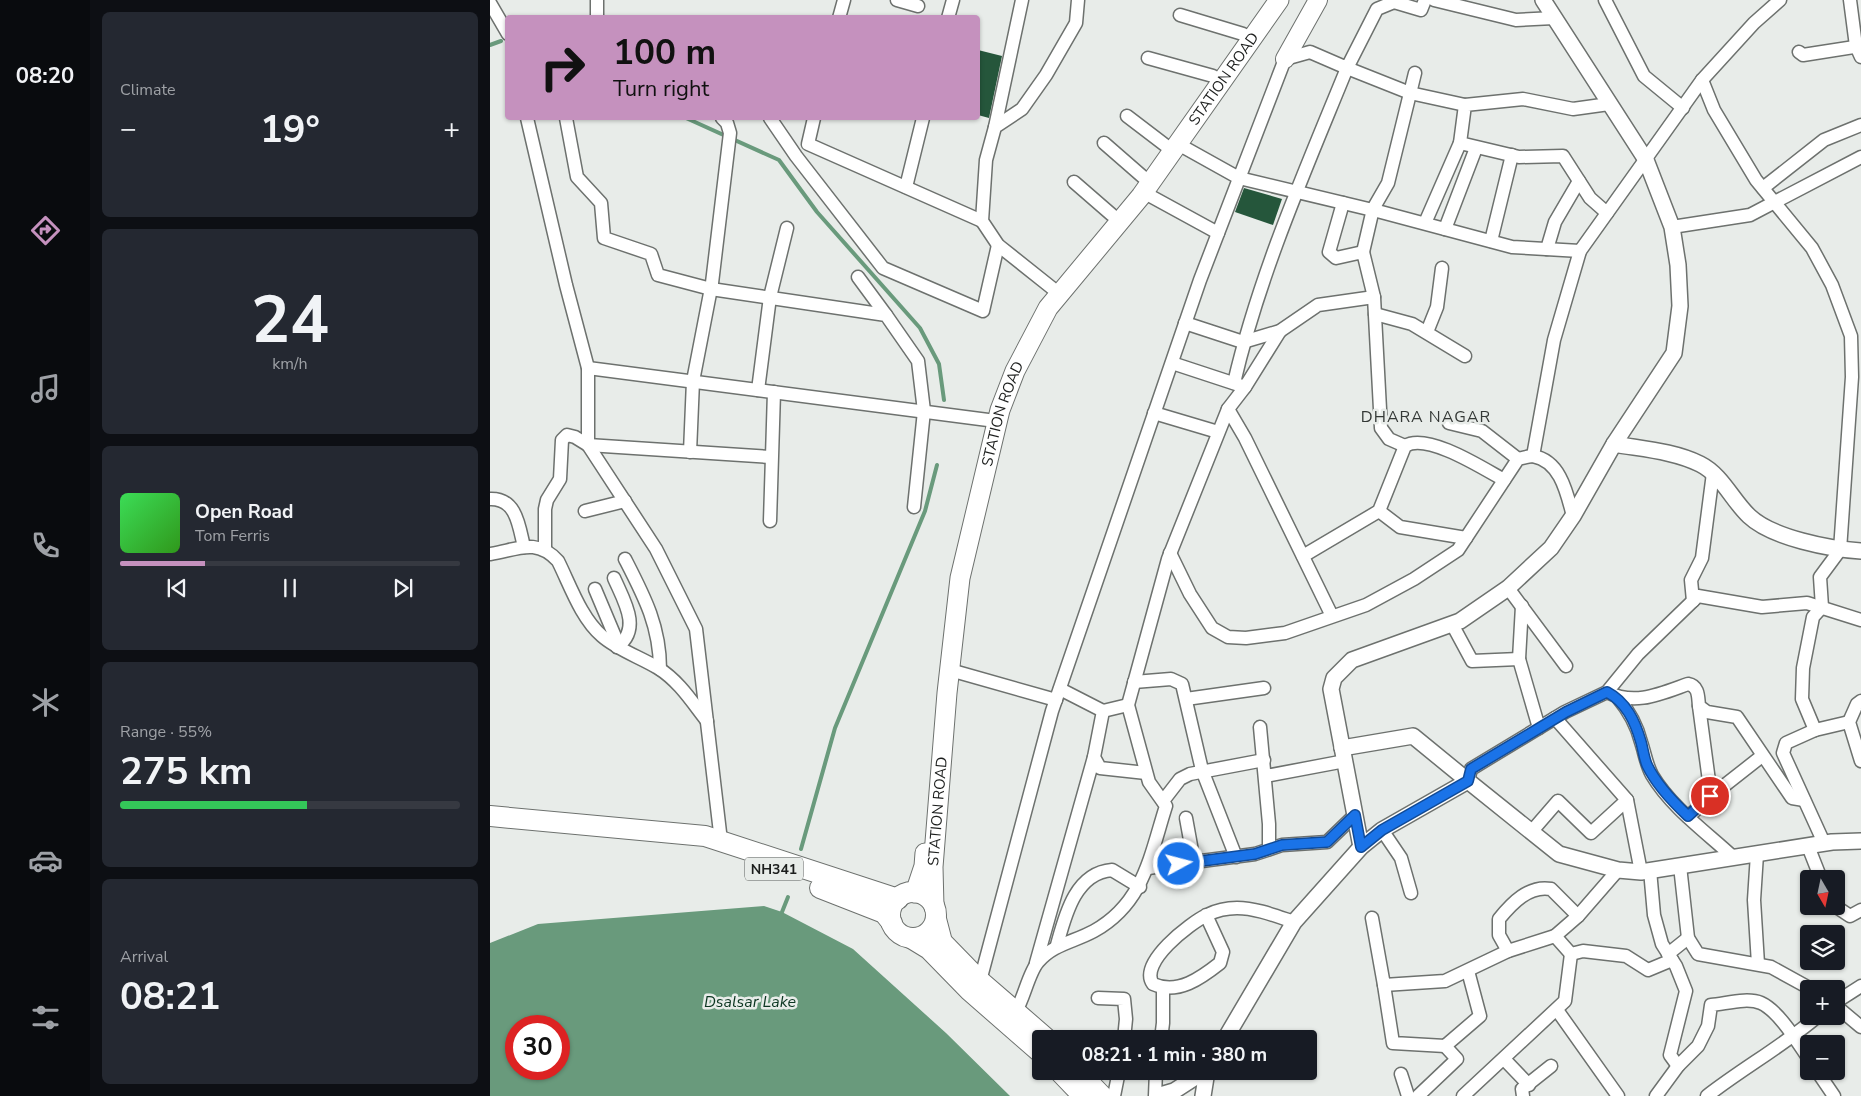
<!DOCTYPE html>
<meta charset="utf-8">
<style>
body{margin:0;font-family:"Nunito Sans",sans-serif;background:#242831;color:#f1f3f6;height:100vh;display:flex;flex-direction:column;font-size:19px;white-space:nowrap}
*{box-sizing:border-box;margin:0}
p{font-size:16px;color:#9ea1a6}
.icon{flex:none;width:28px;height:28px;fill:none;stroke:currentColor;stroke-width:2;stroke-linecap:round;stroke-linejoin:round}
.map{position:relative;flex:1;overflow:hidden}
.side{display:flex;flex-direction:column;gap:12px;padding:12px;background:#0d0f14;width:400px}
.side>*{flex:none}
.top-card{position:absolute;left:15px;top:15px;width:475px;height:105px;border-radius:5px;box-shadow:0 1px 4px #0004;background:#c591be;color:#111;overflow:hidden}
.needle{width:32px;rotate:171deg}
.fabs{position:absolute;left:1310px;top:870px;display:grid;gap:10px}
.fabs a{display:grid;place-items:center;width:45px;height:45px;border-radius:5px;background:#171b24;box-shadow:0 1px 4px #0004;font-size:25px}
.speed{position:absolute;left:15px;top:1015px;display:flex;gap:10px;font-size:25px;font-weight:700;text-align:center}
.speed>*{display:grid;place-content:center;width:65px;height:65px;border-radius:50%;background:#171b24;box-shadow:0 1px 4px #0004;line-height:1}
.speed .limit{border:8px solid #d22;background:#fff;color:#111}
.pin{position:absolute;display:grid;place-items:center;width:42px;height:42px;color:#fff;margin:-21px;border:2px solid #fff;border-radius:50%;box-shadow:0 1px 5px #0007}
.me{position:absolute;width:55px;margin:-28px;rotate:83deg;stroke-linejoin:round;filter:drop-shadow(0 0 4px #0008)}
.turn{display:flex;align-items:center;gap:18px;height:105px;padding:0 25px;font-size:22px}
.turn .icon{width:65px;height:65px;stroke-width:2.5}
.turn b{display:block;font-size:35px;line-height:42px}
.big{font-size:38px;font-weight:700;line-height:1.1}
.side .widget{flex:1;display:flex;flex-direction:column;justify-content:center;gap:8px;min-width:0;padding:0 18px;border-radius:8px;background:#242831}
.side .dial{align-items:center;gap:0}
.dial b{font-size:65px;line-height:1}
.song{display:flex;align-items:center;gap:15px}
.cover{width:60px;height:60px;border-radius:8px;background:linear-gradient(135deg,hsl(130 70% 55%),hsl(110 70% 35%))}
.played{height:5px;border-radius:2px;background:linear-gradient(90deg,#c591be 25%,#363941 25%)}
.keys{display:flex;justify-content:space-around;direction:ltr}
.heat{display:flex;justify-content:space-between;align-items:center;font-size:28px;direction:ltr}
.charge{height:8px;border-radius:4px;background:linear-gradient(90deg,#34c759 55%,#363941 0)}
.trip{position:absolute;left:542px;top:1030px;width:285px;height:50px;border-radius:5px;background:#171b24;box-shadow:0 1px 4px #0004;font-weight:700;line-height:50px;text-align:center}
main{display:flex;flex:1;min-height:0}
.menu{display:flex;flex-direction:column;width:90px;justify-content:space-around;align-items:center;background:#090b0e;color:#9ea1a6}
.menu .icon{width:35px;height:35px}
.menu .on{color:#c591be}
.menu b{font-size:22px;color:#f1f3f6}
.map>svg:first-child{display:block}
</style>
<main>
<nav class="menu">
<b>08:20</b>
<svg class="icon on" aria-label="directions" viewBox="0 0 24 24"><path d="M12 3l9 9-9 9-9-9zM9 14v-3h6M13 9l2 2-2 2"/></svg>
<svg class="icon" aria-label="music" viewBox="0 0 24 24"><path d="M9 18V5l10-2v13"/><circle cx="6" cy="18" r="3"/><circle cx="16" cy="16" r="3"/></svg>
<svg class="icon" aria-label="phone" viewBox="0 0 24 24"><path d="M5 4h4l2 5-3 2q2 4 5 5l2-3 5 2v4C11 20 4 13 5 4z"/></svg>
<svg class="icon" aria-label="climate" viewBox="0 0 24 24"><path d="M12 3v18M4 7l16 10M4 17L20 7"/></svg>
<svg class="icon" aria-label="car" viewBox="0 0 24 24"><path d="M5 17H2v-5l4-1 3-4h7l3 4 3 1v5h-3M9 17h6M6 11h13"/><circle cx="7" cy="17" r="2"/><circle cx="17" cy="17" r="2"/></svg>
<svg class="icon" aria-label="filters" viewBox="0 0 24 24"><path d="M4 7h16M4 17h16"/><circle cx="9" cy="7" r="2"/><circle cx="15" cy="17" r="2"/></svg>
</nav>
<section class="side">
<div class="widget"><p>Climate</p>
<div class="heat"><a>−</a><b class="big">19°</b><a>+</a></div>
</div>
<div class="widget dial"><b>24</b><p>km/h</p></div>
<div class="widget">
<div class="song"><i class="cover"></i><div><b>Open Road</b><p>Tom Ferris</p></div></div>
<div class="played"></div>
<div class="keys"><svg class="icon" aria-label="previous" viewBox="0 0 24 24"><path d="M18 5L8 12l10 7zM5 5v14"/></svg><svg class="icon" aria-label="pause" viewBox="0 0 24 24"><path d="M8 5v14M16 5v14"/></svg><svg class="icon" aria-label="next" viewBox="0 0 24 24"><path d="M6 5l10 7-10 7zM19 5v14"/></svg></div>
</div>
<div class="widget"><p>Range · 55%</p><b class="big">275 km</b><div class="charge"></div></div>
<div class="widget"><p>Arrival</p><b class="big">08:21</b></div>
</section>
<div class="map">
<svg width="1371" height="1096" viewBox="0 0 1371 1096">
<rect width="100%" height="100%" fill="#e8ece9"/>
<path fill="#699a7c" fill-rule="evenodd" d="M 274,906 L 292,912 L 363,949 L 456,1033 L 520,1096 L 0,1096 L 0,943 L 48,924 ZM 26,1026 L 69,1026 L 69,1069 L 26,1069 Z"/>
<g fill="none" stroke-linecap="round" stroke-linejoin="round">
<g stroke="#699a7c" stroke-width="4">
<polyline points="0,45 11,41"/>
<polyline points="196,118 289,160 327,212 430,328 449,364 454,400"/>
<polyline points="311,849 345,728 435,511 447,465"/>
<polyline points="292,912 298,897"/>
</g>
</g>
<g fill="#25563b">
<polygon points="488,50 512,56 499,118 488,115"/>
<polygon points="754,188 792,199 783,225 745,212"/>
</g>
<g fill="none" stroke-linecap="round" stroke-linejoin="round">
<g stroke="#6d716e" stroke-width="15">
<g id="minor">
<polyline points="107,0 107,18"/>
<polyline points="407,0 428,6"/>
<polyline points="944,0 1026,20 1064,18"/>
<polyline points="1115,0 1154,76 1193,108"/>
<polyline points="1360,0 1366,46 1371,57"/>
<polyline points="0,3 18,34"/>
<polyline points="690,15 753,34"/>
<polyline points="349,18 354,0"/>
<polyline points="458,18 463,0"/>
<polyline points="1309,52 1313,55 1371,46"/>
<polyline points="658,58 723,76"/>
<polyline points="1212,80 1224,110 1266,180 1322,248 1342,285 1361,336 1362,377 1350,550 1330,577 1332,607 1323,617 1313,668 1312,699 1325,730"/>
<polyline points="637,116 675,145"/>
<polyline points="37,118 76,285 98,368 98,445 166,549 206,629 231,841"/>
<polyline points="76,118 87,177 111,203 114,238 161,254 168,275 221,289 396,315 428,361 434,411 424,507"/>
<polyline points="280,118 306,156 393,268 493,311 508,245"/>
<polyline points="324,118 318,144 492,221"/>
<polyline points="505,127 532,0"/>
<polyline points="614,143 653,177"/>
<polyline points="688,144 749,178 891,212 1022,247 1090,251"/>
<polyline points="584,182 622,215"/>
<polyline points="416,187 433,118"/>
<polyline points="1273,188 1334,140 1371,125"/>
<polyline points="653,192 728,233"/>
<polyline points="853,203 839,252 846,258 873,252 884,297 891,428 899,439 915,446"/>
<polyline points="1117,213 1100,198 1073,156 1029,157 970,143 975,105 1033,99 1083,109 1119,104"/>
<polyline points="935,223 970,143"/>
<polyline points="1182,227 1260,215 1371,157"/>
<polyline points="955,229 986,148"/>
<polyline points="1001,241 1022,155"/>
<polyline points="1057,249 1065,222 1089,181"/>
<polyline points="873,252 883,209 898,183 925,73"/>
<polyline points="368,277 396,315"/>
<polyline points="562,288 508,245 492,221 496,160 505,127 532,109 556,75 586,23 588,0"/>
<polyline points="885,314 922,324 975,356"/>
<polyline points="695,323 753,342 790,331 828,305 884,297"/>
<polyline points="937,332 947,307 952,268"/>
<polyline points="682,363 755,387 790,331"/>
<polyline points="98,368 498,420"/>
<path d="M 744,383 C 769,275 815,171 857,68 L 920,93 L 975,105"/>
<polyline points="268,390 280,297 297,228"/>
<polyline points="738,409 755,438 842,616"/>
<polyline points="664,413 728,432"/>
<polyline points="959,423 992,431 1028,459"/>
<polyline points="200,452 203,381 222,283 240,133 237,123 232,118"/>
<polyline points="1043,456 1064,340 1090,251 1212,80 1264,23 1290,0"/>
<path d="M 0,499 C 27,498 29,527 34,547"/>
<polyline points="95,511 135,501"/>
<polyline points="889,511 910,527 976,538"/>
<polyline points="280,521 284,392"/>
<polyline points="55,548 55,509 57,500 70,479 72,440 77,435 85,437 98,445 280,457"/>
<path d="M 680,553 L 700,594 L 722,628 L 738,637 L 756,638 L 795,633 L 876,605 L 924,579 L 968,550 L 1028,459 C 1032,458 1039,456 1043,456 C 1071,461 1077,494 1083,516"/>
<path d="M 0,554 C 27,550 46,537 68,561 C 80,585 91,618 112,636 C 128,650 150,657 168,668 C 189,681 202,702 217,721"/>
<path d="M 813,556 L 889,511 L 915,446 C 937,432 994,469 1014,480"/>
<path d="M 135,559 C 154,596 170,626 170,669"/>
<path d="M 124,578 C 134,601 152,629 127,647"/>
<polyline points="1018,588 1076,666"/>
<polyline points="105,589 129,646"/>
<polyline points="1203,601 1201,580 1212,558 1223,473"/>
<polyline points="962,624 982,661 1029,659 1049,728"/>
<polyline points="1029,659 1032,606"/>
<polyline points="460,670 566,700"/>
<polyline points="644,682 681,679 692,684 712,770 746,857"/>
<polyline points="570,689 613,711 604,757 610,768 656,773"/>
<path d="M 1117,692 C 1145,706 1170,694 1198,684 C 1209,686 1208,697 1209,706 L 1217,712 L 1247,717 L 1302,798 L 1314,800"/>
<path d="M 1128,698 C 1139,711 1147,726 1151,742 C 1155,754 1156,764 1162,775 C 1181,807 1216,832 1243,857"/>
<polyline points="696,699 774,688"/>
<polyline points="1371,701 1367,704 1359,722 1371,761"/>
<polyline points="1209,706 1221,796"/>
<polyline points="613,711 638,705"/>
<polyline points="1065,718 1137,800 1151,872"/>
<polyline points="770,727 779,824 779,849"/>
<polyline points="776,776 855,761"/>
<polyline points="978,781 981,769 1075,712 1117,692 1148,654 1208,596 1272,607 1317,603 1371,620"/>
<polyline points="673,801 690,779 700,774 774,760"/>
<polyline points="1198,817 1221,796 1272,756"/>
<polyline points="696,818 704,862"/>
<polyline points="892,830 911,858 921,893"/>
<polyline points="1042,831 1068,801 1101,833 1137,800"/>
<polyline points="1334,843 1293,753 1296,743 1325,730 1359,722"/>
<polyline points="1318,846 1331,879"/>
<polyline points="1267,854 1264,900 1268,964"/>
<polyline points="1190,866 1198,938 1208,954 1281,967 1321,989"/>
<polyline points="658,868 765,854 792,845 837,842 865,815"/>
<polyline points="1160,870 1164,915 1172,944 1186,966 1196,991 1180,1055 1188,1066"/>
<polyline points="1345,906 1360,916 1371,910"/>
<path d="M 716,915 L 733,952 L 730,963 C 711,978 688,995 663,984 C 648,963 700,923 717,915 C 727,910 737,908 747,908 C 766,908 786,916 804,922"/>
<polyline points="882,918 894,985 955,981 1018,951 1065,936 1081,954 1093,951 1136,956 1158,970 1182,960"/>
<polyline points="1065,936 1088,916 1128,870"/>
<path d="M 567,945 C 575,916 585,873 622,870 L 650,887"/>
<path d="M 1018,951 L 1009,935 L 1009,919 C 1022,903 1039,885 1061,889 L 1088,916"/>
<polyline points="1178,954 1198,938"/>
<polyline points="546,963 604,757"/>
<polyline points="490,981 562,711 710,280 795,59 820,52 857,68 887,9 904,2 931,10 935,0"/>
<polyline points="894,985 903,1043 955,1046 990,1016 978,971"/>
<polyline points="608,998 634,999 636,1019 634,1039"/>
<polyline points="1346,1002 1371,986"/>
<polyline points="1346,1006 1371,1027"/>
<polyline points="1067,1010 1128,1096"/>
<path d="M 526,1011 C 534,998 539,972 548,962 C 563,944 584,942 604,931 C 654,903 660,856 676,806 L 659,782 L 638,705 L 678,559 L 738,409 L 755,387"/>
<polyline points="671,1039 673,1023 673,988"/>
<polyline points="1014,1059 1039,1085"/>
<polyline points="1327,1071 1344,1096"/>
<polyline points="911,1074 918,1096"/>
<polyline points="624,1096 629,1071"/>
<polyline points="665,1096 666,1071"/>
<polyline points="928,1096 967,1059 955,1046"/>
<polyline points="973,1096 1075,1001 1081,954"/>
<polyline points="1033,1096 1032,1089 1061,1066"/>
<path d="M 1166,1096 L 1188,1066 L 1208,1046 L 1218,1026 L 1221,1005 C 1235,1004 1257,997 1271,1003 C 1289,1011 1308,1043 1319,1059"/>
<path d="M 1217,1096 C 1253,1068 1293,1046 1328,1016"/>
</g>
</g>
<g stroke="#6d716e" stroke-width="18">
<g id="tertiary">
<path d="M 1124,444 C 1152,449 1184,451 1210,464 C 1232,475 1242,500 1259,516 C 1282,538 1340,549 1371,551"/>
<polyline points="852,748 923,736 978,781"/>
<polyline points="871,847 841,689 844,678 862,660 970,621 1018,588 1061,548 1083,516 1124,444 1184,353 1190,306 1188,265 1182,227 1156,160 1053,0"/>
<polyline points="735,1039 804,922 871,847 892,830 978,781 1069,854 1128,870 1151,872 1342,842 1371,841"/>
<polyline points="667,1096 684,1091 715,1071"/>
<polyline points="713,1096 717,1071"/>
</g>
</g>
<g stroke="#6d716e" stroke-width="20">
<polyline id="secondary" points="795,59 828,0"/>
</g>
<g stroke="#6d716e" stroke-width="21">
<g id="primary">
<polyline points="425,893 434,866 435,853"/>
<path id="s1" d="M 444,907 L 443,867 L 457,693 L 470,578 L 510,410 L 525,371 L 558,308 L 651,196 L 789,0"/>
</g>
</g>
<g stroke="#6d716e" stroke-width="22">
<g id="trunk">
<polyline points="0,816 215,836 408,899"/>
<polyline points="330,888 394,913 402,923"/>
<circle cx="423" cy="915" r="23"/>
<polyline points="446,919 452,942 490,981 557,1039"/>
<polyline points="421,938 439,949 480,991 551,1053"/>
<polyline points="569,1071 593,1096"/>
<polyline points="588,1071 612,1096"/>
</g>
</g>
<use href="#minor" stroke="#fff" stroke-width="12"/>
<use href="#tertiary" stroke="#fff" stroke-width="15"/>
<use href="#secondary" stroke="#fff" stroke-width="18"/>
<use href="#primary" stroke="#fff" stroke-width="19"/>
<use href="#trunk" stroke="#fff" stroke-width="20"/>
</g>
<g fill="none" stroke-linecap="round" stroke-linejoin="round">
<g stroke="#114b97" stroke-width="12">
<path id="route" d="M 689,864 L 765,854 L 792,845 L 837,842 L 865,815 L 871,847 L 892,830 L 978,781 L 981,769 L 1076,712 L 1117,692 C 1136,702 1145,721 1151,742 C 1153,749 1154,758 1157,765 C 1166,784 1183,802 1198,816 L 1220,796"/>
</g>
<use href="#route" stroke="#1a73e8" stroke-width="9"/>
</g>
<g text-anchor="middle" stroke-width="5" stroke-linejoin="round" paint-order="stroke">
<rect fill="#e8ece9" stroke="#595c5a" stroke-width="1" x="255" y="857.5" width="58" height="23" rx="4"/>
<g font-size="14" font-weight="bold" fill="#1c1e1d">
<text x="284" y="874">NH341</text>
</g>
<g font-size="15" fill="#1c1e1d" stroke="#e8ece9">
<text dy="5" stroke="none"><textPath href="#s1" startOffset="905">STATION ROAD</textPath></text>
<text dy="5" stroke="none"><textPath href="#s1" startOffset="500">STATION ROAD</textPath></text>
<text dy="5" stroke="none"><textPath href="#s1" startOffset="96">STATION ROAD</textPath></text>
</g>
<g font-size="16" letter-spacing="1" fill="#343836" stroke="#e8ece9">
<text x="936" y="422">DHARA NAGAR</text>
</g>
<g font-size="16" font-style="italic" fill="#0c3621" stroke="#e8ece9">
<text x="260" y="1007">Dsalsar Lake</text>
</g>
</g>
</svg>
<div class="fabs">
<a><svg class="needle" viewBox="-14 -14 28 28"><path d="M0-13l5 13h-10z" fill="#e53935"/><path d="M0 13l5-13h-10z" fill="#9ea1a6"/></svg></a>
<a><svg class="icon" aria-label="layers" viewBox="0 0 24 24"><path d="M12 4l9 5-9 5-9-5zM3 14l9 5 9-5"/></svg></a>
<a>+</a>
<a>−</a>
</div>
<div class="speed"><div class="limit">30</div></div>
<div class="pin" style="left:1220px;top:796px;background:#d93025"><svg class="icon" aria-label="arrive" viewBox="0 0 24 24"><path d="M6 21V4h12l-3 4 3 4H6"/></svg></div>
<svg class="me" style="left:689px;top:864px" viewBox="-20 -20 40 40"><circle r="17" fill="#1a73e8" stroke="#fff" stroke-width="3"/><path d="M0-11L8 9 0 5-8 9z" fill="#fff"/></svg>
<div class="trip">08:21 · 1 min · 380 m</div>
<div class="top-card">
<div class="turn"><svg class="icon" aria-label="right" viewBox="0 0 24 24"><path d="M7 20v-9h11M14 6l5 5-5 5"/></svg><div><b>100 m</b>Turn right</div></div>
</div>
</div>
</main>
